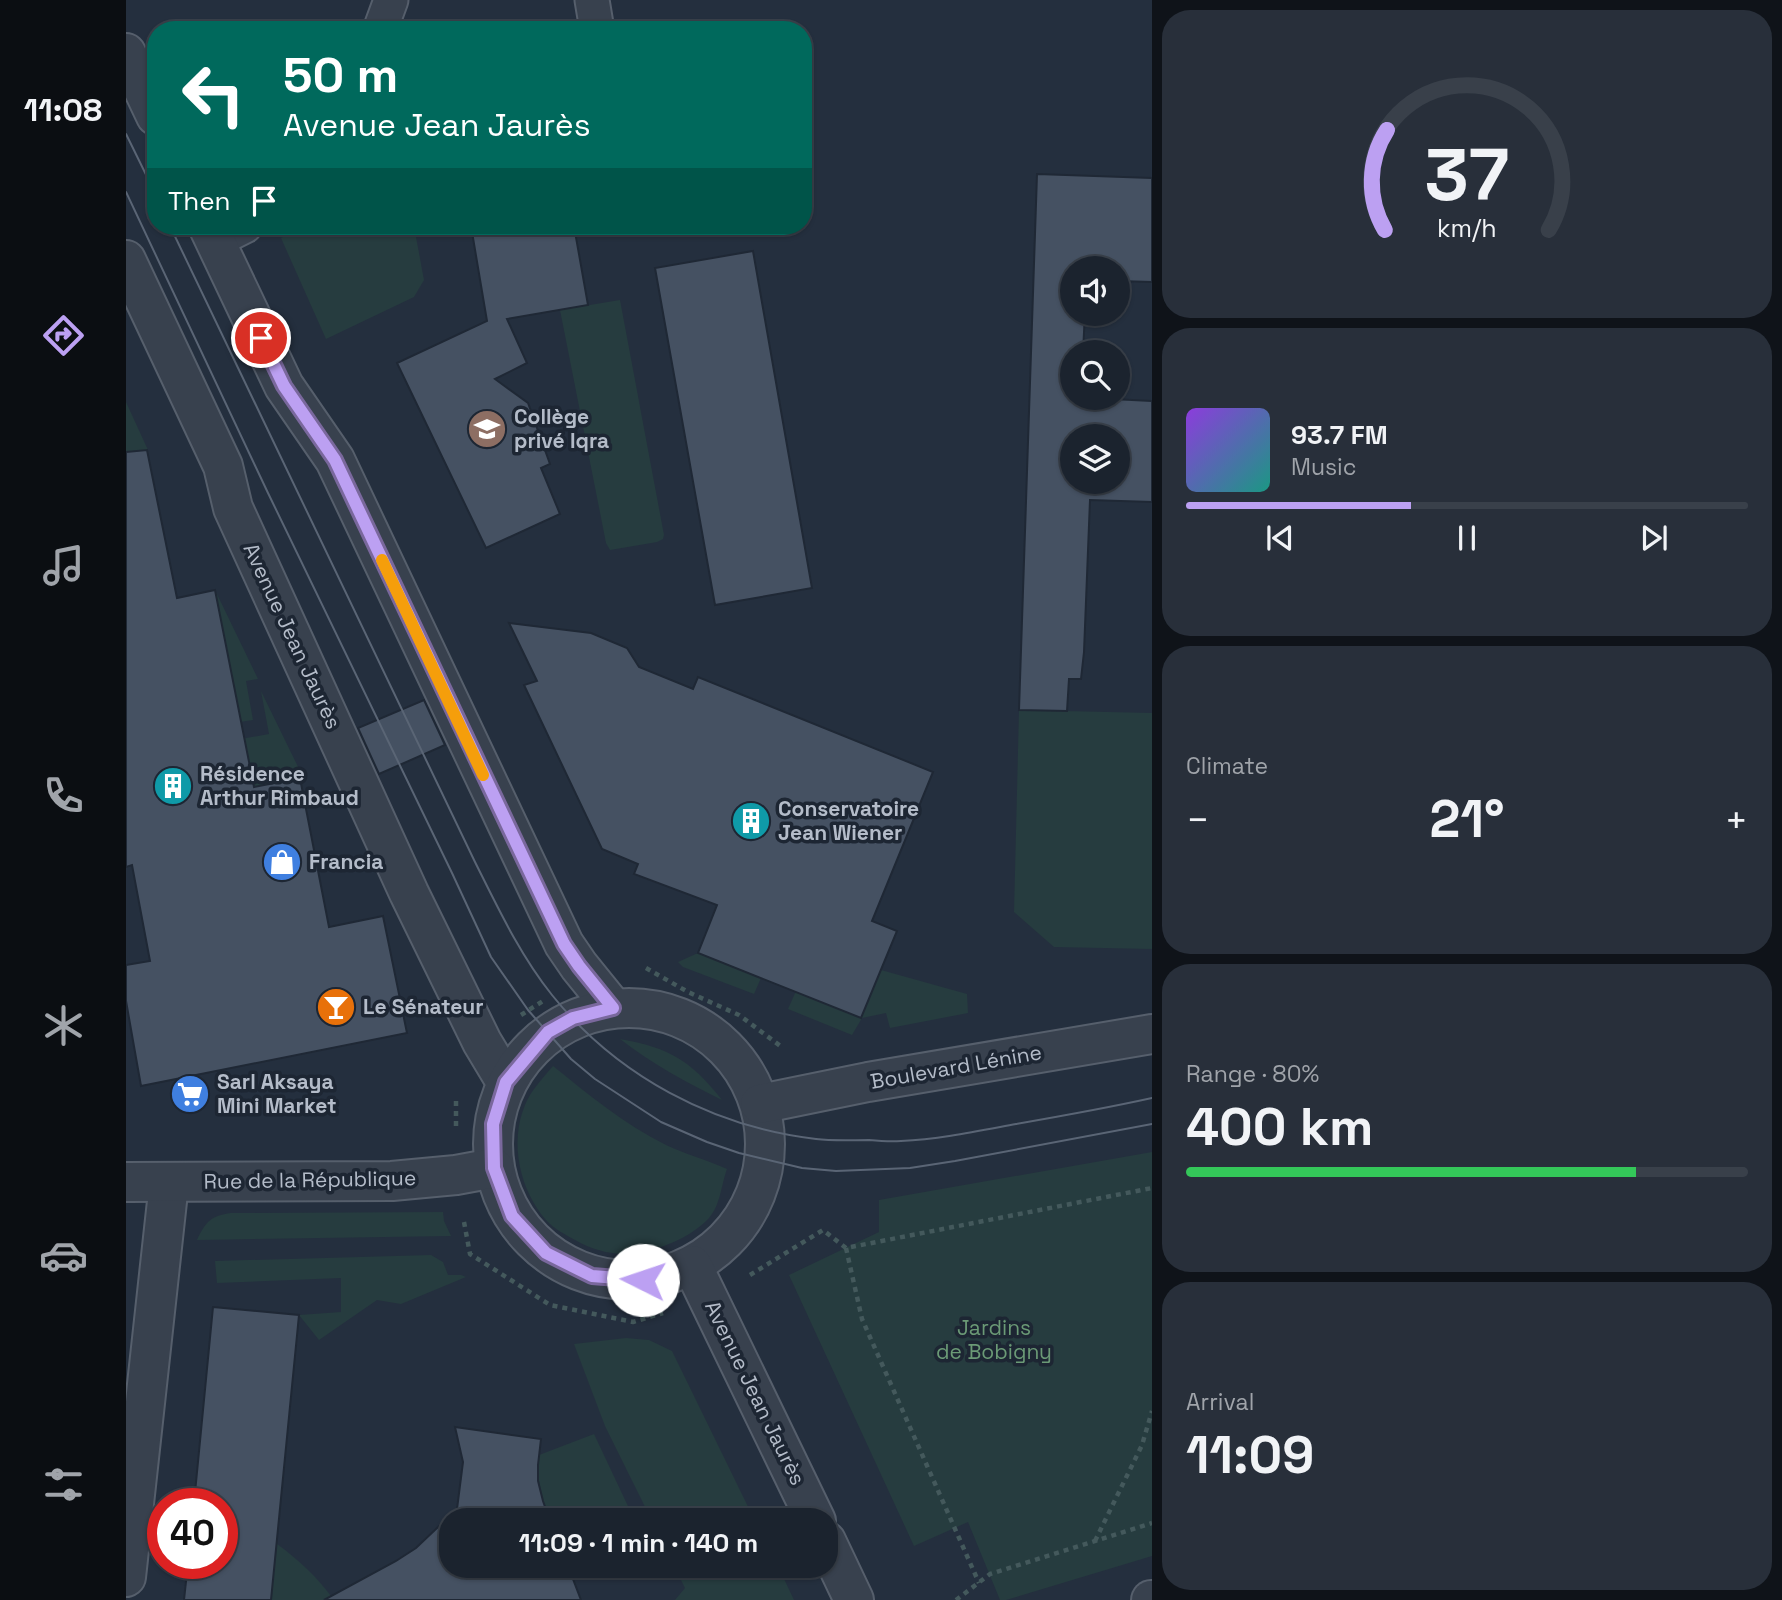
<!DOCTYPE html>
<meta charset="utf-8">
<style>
body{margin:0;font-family:"Space Grotesk",sans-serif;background:#282f3a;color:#f1f3f6;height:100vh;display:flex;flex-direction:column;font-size:26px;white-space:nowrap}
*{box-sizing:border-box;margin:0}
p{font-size:23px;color:#a0a4aa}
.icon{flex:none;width:38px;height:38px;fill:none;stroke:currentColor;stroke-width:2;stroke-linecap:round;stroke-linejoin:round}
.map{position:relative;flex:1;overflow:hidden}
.details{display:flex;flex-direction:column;gap:10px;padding:10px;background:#0f1319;width:630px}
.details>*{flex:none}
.banner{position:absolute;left:21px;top:21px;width:665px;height:214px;border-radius:28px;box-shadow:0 2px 5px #0004,0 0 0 2px #39404a;background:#00695c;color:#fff;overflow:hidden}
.fabs{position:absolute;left:934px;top:256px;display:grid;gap:14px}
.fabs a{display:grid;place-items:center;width:70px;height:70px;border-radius:50%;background:#1b232e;box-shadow:0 2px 5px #0004,0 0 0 2px #39404a;font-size:35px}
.speed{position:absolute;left:21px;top:1488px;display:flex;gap:14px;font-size:35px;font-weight:700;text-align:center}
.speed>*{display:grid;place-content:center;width:91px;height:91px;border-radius:50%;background:#1b232e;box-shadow:0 2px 5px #0004,0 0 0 2px #39404a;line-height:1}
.speed .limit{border:10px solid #d22;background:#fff;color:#111}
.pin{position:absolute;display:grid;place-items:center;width:60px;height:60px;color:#fff;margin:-30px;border:4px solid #fff;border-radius:50%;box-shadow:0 2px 7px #0007}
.me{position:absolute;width:77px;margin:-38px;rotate:274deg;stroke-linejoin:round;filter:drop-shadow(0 0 5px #0008)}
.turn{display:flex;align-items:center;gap:24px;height:147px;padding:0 21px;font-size:32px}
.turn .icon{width:91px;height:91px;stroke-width:2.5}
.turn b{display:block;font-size:49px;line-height:60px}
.then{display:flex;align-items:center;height:66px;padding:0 21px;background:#0003;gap:14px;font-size:26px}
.big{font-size:52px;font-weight:600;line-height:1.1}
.details .widget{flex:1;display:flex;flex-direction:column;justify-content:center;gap:10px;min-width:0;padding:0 24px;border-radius:28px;background:#282f3a}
.details .dial{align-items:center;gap:0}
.dial svg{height:182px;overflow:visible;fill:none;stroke:#39404a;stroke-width:7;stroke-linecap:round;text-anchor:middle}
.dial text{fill:#f1f3f6;stroke:none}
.song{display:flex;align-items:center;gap:21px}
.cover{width:84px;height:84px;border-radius:10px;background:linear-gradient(135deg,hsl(270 70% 55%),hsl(170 70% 35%))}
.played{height:7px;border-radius:4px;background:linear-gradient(90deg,#bca0f2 40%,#39404a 40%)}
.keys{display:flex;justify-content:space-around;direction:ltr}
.heat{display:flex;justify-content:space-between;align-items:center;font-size:38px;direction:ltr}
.charge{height:10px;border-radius:5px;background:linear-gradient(90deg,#34c759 80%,#39404a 0)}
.trip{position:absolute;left:313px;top:1508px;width:399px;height:70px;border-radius:28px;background:#1b232e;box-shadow:0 2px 5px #0004,0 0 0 2px #39404a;font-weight:600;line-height:70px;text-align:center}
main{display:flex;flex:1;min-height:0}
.dock{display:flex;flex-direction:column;width:126px;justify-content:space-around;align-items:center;background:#0b0e12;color:#a0a4aa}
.dock .icon{width:49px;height:49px}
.dock .selected{color:#bca0f2}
.dock b{font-size:32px;color:#f1f3f6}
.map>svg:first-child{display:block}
</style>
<main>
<nav class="dock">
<b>11:08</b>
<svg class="icon selected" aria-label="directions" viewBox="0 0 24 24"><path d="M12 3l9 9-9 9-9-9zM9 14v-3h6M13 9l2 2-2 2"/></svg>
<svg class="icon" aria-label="music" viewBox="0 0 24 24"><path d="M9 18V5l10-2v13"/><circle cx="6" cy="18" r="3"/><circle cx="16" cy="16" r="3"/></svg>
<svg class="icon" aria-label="phone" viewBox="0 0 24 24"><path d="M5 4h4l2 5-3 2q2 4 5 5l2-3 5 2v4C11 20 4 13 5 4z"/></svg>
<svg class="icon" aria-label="climate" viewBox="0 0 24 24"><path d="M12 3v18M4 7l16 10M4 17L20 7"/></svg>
<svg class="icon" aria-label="car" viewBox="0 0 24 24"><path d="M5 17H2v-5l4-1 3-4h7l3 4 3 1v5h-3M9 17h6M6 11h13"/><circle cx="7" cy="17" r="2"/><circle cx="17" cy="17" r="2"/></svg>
<svg class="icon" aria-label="filters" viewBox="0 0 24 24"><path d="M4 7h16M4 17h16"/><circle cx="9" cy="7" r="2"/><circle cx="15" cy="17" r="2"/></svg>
</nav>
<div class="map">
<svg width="1026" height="1600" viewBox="0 0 1026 1600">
<rect width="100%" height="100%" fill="#242f3e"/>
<g fill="#263c3f">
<polygon points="177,226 288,226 298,280 288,297 200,339 155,238"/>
<polygon points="494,300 538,535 537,539 531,542 484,550 480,543 434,310"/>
<polygon points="0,402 22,450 0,455"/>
<polygon points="89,590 132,679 120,681 127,720 114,722"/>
<polygon points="135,691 177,777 96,794 87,744 143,734"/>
<polygon points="893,710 1026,713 1026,949 928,947 888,912"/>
<polygon points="572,953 635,978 628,994 557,967 552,962"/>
<polygon points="755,970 841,994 842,1013 764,1028 760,1013 736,1018 726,1035 662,1009 670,991 735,1017"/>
<path d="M 494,1039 C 544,1048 564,1060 596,1100 C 560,1082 526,1064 494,1039 Z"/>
<path d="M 427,1066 C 463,1095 498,1124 540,1145 C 559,1154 581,1160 601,1169 C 595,1185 595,1204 583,1218 C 571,1231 554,1240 538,1246 C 526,1250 514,1253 502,1254 C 485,1255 465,1249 451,1241 C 440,1235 428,1229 420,1220 C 394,1190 383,1143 399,1105 C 405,1090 417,1078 427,1066 Z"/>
<polygon points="1026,1152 1026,1556 880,1600 874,1600 842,1522 788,1546 663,1275 753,1232 753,1200"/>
<path d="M 317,1212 L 318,1221 L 325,1236 L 71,1240 C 80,1221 85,1216 105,1213 Z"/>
<polygon points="305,1255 317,1262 322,1275 335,1275 340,1277 275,1304 251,1300 193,1340 173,1315 215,1312 215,1278 91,1283 89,1261"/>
<polygon points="500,1338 523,1340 546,1351 629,1521 526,1521 479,1426 448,1344"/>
<path d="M 468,1434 L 509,1521 L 424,1521 C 416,1499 410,1479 413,1455 Z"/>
<path d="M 151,1544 C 173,1560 192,1578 208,1600 L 145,1600 Z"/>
<polygon points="548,1566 652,1566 668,1600 549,1600 559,1588"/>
</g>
<g fill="#455162" stroke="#1f2835" stroke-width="2" fill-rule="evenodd">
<path d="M 911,174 L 1026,178 L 1026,282 L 992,281 L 992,268 L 947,268 L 947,313 L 959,313 L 957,352 L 947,352 L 947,397 L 1026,401 L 1026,502 L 964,500 L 958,652 L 955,679 L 943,679 L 941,711 L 893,710 ZM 947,436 L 992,436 L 992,481 L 947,481 Z"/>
<polygon points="345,226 448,226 462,305 381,319 401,363 369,379 402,403 424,464 415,468 434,514 360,548 271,363 361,321"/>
<polygon points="627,251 686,588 589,605 529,268"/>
<polygon points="21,450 51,598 89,590 128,787 174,778 203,927 257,916 281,1033 15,1086 0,1001 0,965 24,961 6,865 0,867 0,452"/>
<polygon points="383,623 465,633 501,648 513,667 567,689 572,677 807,772 746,921 771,931 735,1018 572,953 591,905 508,874 512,864 476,849 398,685 411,681"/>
<polygon points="298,700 319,745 253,774 232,728"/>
<polygon points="87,1307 173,1315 145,1600 58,1600 62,1563 96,1563 96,1503 68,1503"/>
<polygon points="329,1427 415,1439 412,1465 412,1481 417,1501 424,1521 326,1521 326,1566 442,1566 455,1600 198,1600 270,1561 290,1548 331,1509 337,1462"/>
</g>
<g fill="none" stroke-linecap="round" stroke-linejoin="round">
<g stroke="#565f6c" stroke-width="37">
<g id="service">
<polyline points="466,0 471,30"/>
<polyline points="254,30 265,0"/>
<polyline points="89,241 119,226"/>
</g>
</g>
<g stroke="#565f6c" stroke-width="42">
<g id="minor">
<polyline points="0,1577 43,1183"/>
<polyline points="1025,1600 1026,1600"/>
</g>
</g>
<g stroke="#565f6c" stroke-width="42">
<g id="tertiary">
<polyline points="0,53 30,116"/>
<polyline points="82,226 158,386 209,460 438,944 453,966 487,1008"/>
<polyline points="0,260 97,466 107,508 283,893 356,1042 380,1082"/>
<circle cx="503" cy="1144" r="136"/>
<polyline points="634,1104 742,1082 1026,1034"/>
<polyline points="0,1182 266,1181 330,1175 368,1168"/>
<polyline points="566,1265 690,1521"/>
<polyline points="700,1541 728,1600"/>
</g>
</g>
<g stroke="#44595c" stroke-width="4.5" stroke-dasharray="5 5" stroke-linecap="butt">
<polyline points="520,968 562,992 613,1015 657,1048"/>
<polyline points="395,1015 417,1001"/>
<polyline points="330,1126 330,1096"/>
<polyline points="338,1222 344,1254 424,1305 507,1322 537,1313"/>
<polyline points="720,1248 736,1319 853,1583"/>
<polyline points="624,1275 697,1230 720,1248 1026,1188"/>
<polyline points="969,1541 1016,1445 1026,1411"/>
<polyline points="830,1600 864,1574 1026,1523"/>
</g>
<use href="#service" stroke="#38414e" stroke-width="33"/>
<use href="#minor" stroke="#38414e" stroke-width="38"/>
<use href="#tertiary" stroke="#38414e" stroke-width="38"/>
<g stroke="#5a6575" stroke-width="2">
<polyline points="0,134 30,195"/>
<polyline points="0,192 142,493 326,873 365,957 402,1010 445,1059 469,1079 535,1122 581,1142 613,1153 676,1168 710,1171 784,1168 829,1161 1026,1124"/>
<path d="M 44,226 L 349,862 C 372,908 394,955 426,995 C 491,1076 587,1127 690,1139 C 707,1141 725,1140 743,1140 C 753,1141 764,1142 775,1141 C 814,1139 852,1131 890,1124 C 936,1116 981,1108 1026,1098"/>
</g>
</g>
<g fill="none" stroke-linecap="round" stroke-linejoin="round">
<g stroke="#7a689d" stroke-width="18">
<polyline id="route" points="135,338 158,386 209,460 438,944 453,966 487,1008 447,1018 422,1032 380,1082 367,1124 368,1168 386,1216 420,1253 466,1276 517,1280"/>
</g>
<use href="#route" stroke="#bca0f2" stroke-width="12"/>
<polyline stroke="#f59e0b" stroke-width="12" points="256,560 357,775"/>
</g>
<defs>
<g id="school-disc" transform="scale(2.0125)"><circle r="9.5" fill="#8d6e63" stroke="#1d2633"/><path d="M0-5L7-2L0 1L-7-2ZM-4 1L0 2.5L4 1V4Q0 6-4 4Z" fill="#fff"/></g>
<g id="building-disc" transform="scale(2.0125)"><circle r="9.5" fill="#0f9aa8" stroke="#1d2633"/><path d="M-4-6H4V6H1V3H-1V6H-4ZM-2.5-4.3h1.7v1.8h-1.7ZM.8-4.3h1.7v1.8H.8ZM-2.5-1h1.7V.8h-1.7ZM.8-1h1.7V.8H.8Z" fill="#fff"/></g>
<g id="shop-disc" transform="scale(2.0125)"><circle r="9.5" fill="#3f7fe0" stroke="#1d2633"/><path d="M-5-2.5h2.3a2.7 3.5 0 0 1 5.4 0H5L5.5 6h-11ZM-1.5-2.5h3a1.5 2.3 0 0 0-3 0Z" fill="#fff"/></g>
<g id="bar-disc" transform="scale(2.0125)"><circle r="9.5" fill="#e8710a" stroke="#1d2633"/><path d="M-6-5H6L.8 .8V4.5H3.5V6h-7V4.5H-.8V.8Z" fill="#fff"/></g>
<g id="supermarket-disc" transform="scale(2.0125)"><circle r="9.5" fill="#3f7fe0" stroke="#1d2633"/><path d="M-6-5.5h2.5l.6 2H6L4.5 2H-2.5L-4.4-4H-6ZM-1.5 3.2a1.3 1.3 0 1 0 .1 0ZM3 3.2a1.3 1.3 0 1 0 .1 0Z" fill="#fff"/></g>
</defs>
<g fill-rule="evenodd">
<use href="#school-disc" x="361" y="429"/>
<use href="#building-disc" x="47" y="786"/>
<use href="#building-disc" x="625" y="821"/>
<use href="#shop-disc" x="156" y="862"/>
<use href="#bar-disc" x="210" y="1007"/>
<use href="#supermarket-disc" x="64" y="1094"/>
</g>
<g text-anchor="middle" stroke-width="7" stroke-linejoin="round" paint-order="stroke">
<g font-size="21" font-weight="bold" fill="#b4bcc9" stroke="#1d2633" text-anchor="start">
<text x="388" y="424">Collège<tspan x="388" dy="24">privé Iqra</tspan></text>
<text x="74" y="781">Résidence<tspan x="74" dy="24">Arthur Rimbaud</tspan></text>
<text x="652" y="816">Conservatoire<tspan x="652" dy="24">Jean Wiener</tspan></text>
<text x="183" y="869">Francia</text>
<text x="237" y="1014">Le Sénateur</text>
<text x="91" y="1089">Sarl Aksaya<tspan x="91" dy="24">Mini Market</tspan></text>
</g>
<g font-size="21" fill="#b4bcc9" stroke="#1d2633">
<text transform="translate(166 636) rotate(65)" y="7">Avenue Jean Jaurès</text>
<text transform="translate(830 1067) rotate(-10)" y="7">Boulevard Lénine</text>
<text transform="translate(184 1180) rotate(-1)" y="7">Rue de la République</text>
<text transform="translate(629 1393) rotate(64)" y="7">Avenue Jean Jaurès</text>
</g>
<g font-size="21" fill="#6b9a76" stroke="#1d2633">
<text x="868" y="1335">Jardins<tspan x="868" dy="24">de Bobigny</tspan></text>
</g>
</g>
</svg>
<div class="fabs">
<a><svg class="icon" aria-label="sound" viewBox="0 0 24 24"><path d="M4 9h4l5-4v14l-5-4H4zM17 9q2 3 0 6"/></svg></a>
<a><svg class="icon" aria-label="search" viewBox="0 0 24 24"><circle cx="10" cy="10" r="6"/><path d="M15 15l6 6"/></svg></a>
<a><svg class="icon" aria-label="layers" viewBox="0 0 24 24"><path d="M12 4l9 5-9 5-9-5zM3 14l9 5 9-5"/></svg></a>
</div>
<div class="speed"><div class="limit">40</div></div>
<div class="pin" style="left:135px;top:338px;background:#d93025"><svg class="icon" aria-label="arrive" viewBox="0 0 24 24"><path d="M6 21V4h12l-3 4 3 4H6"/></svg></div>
<svg class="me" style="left:517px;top:1280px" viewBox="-20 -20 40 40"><circle r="19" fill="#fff"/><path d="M0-13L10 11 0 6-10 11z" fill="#bca0f2"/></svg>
<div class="trip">11:09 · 1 min · 140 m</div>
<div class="banner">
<div class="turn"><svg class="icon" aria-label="left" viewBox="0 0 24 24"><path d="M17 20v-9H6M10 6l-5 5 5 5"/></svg><div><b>50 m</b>Avenue Jean Jaurès</div></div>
<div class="then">Then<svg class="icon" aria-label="arrive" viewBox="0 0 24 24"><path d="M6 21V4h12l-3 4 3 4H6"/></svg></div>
</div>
</div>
<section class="details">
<div class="widget dial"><svg viewBox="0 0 100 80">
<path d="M14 69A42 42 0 1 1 86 69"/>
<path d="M14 69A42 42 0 0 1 15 25" stroke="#bca0f2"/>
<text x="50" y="56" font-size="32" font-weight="700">37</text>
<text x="50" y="72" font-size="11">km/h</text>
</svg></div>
<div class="widget">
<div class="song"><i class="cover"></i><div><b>93.7 FM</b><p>Music</p></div></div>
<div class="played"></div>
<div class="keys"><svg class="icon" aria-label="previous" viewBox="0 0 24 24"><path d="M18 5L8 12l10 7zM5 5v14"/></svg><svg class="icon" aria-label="pause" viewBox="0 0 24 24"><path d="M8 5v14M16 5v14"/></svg><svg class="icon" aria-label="next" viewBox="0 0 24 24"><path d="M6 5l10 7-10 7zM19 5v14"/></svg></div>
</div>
<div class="widget"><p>Climate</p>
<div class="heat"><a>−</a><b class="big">21°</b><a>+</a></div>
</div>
<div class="widget"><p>Range · 80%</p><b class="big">400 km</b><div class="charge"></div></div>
<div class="widget"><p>Arrival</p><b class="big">11:09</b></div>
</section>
</main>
